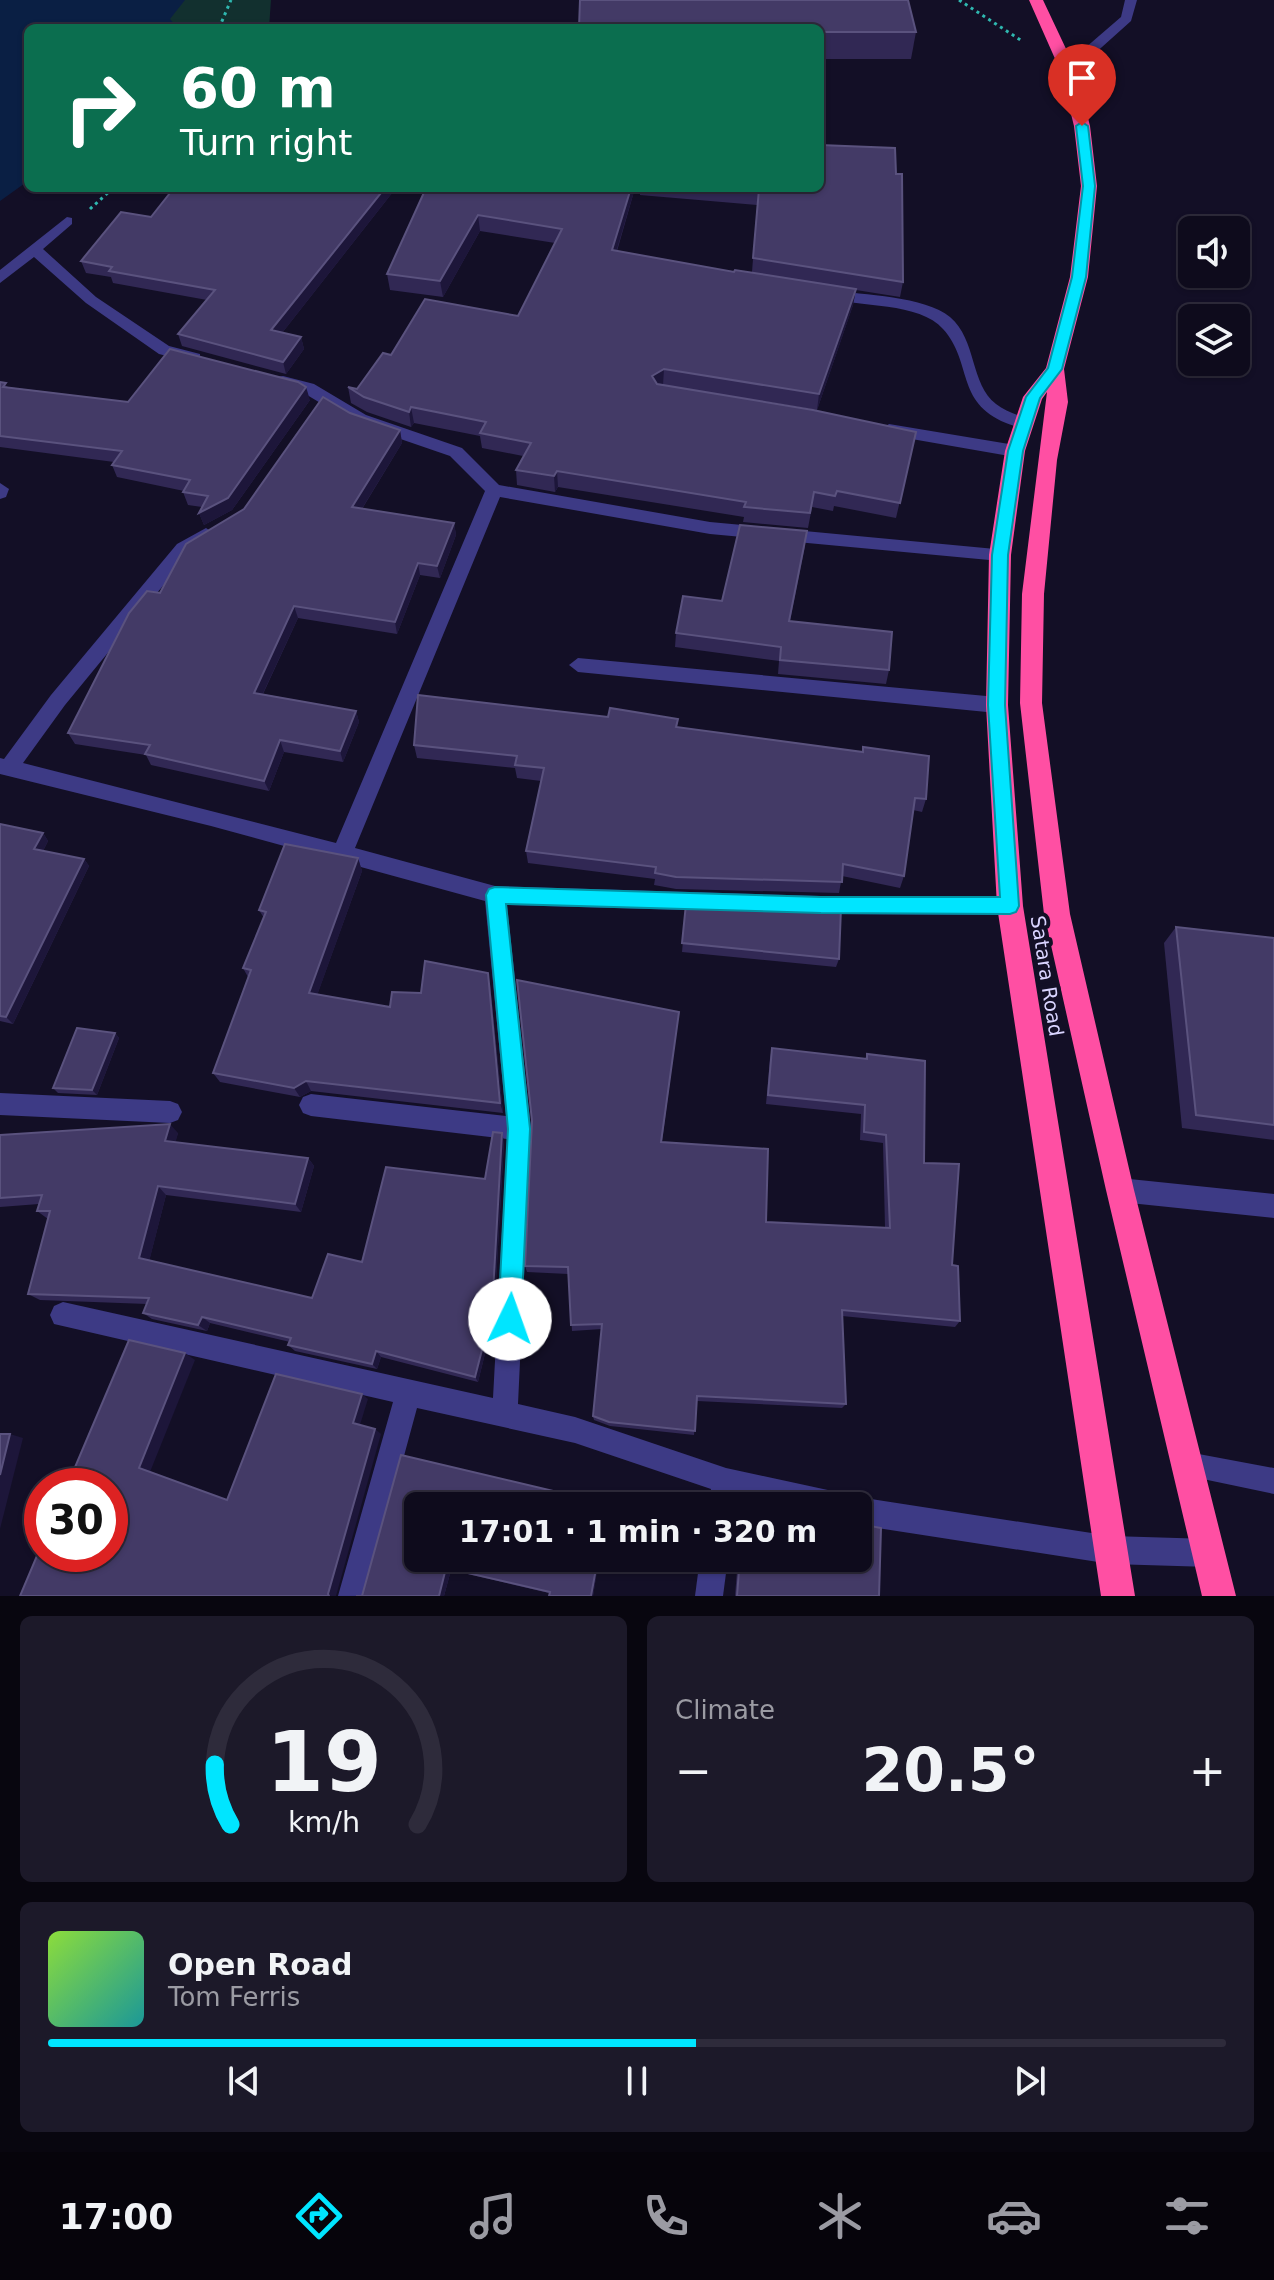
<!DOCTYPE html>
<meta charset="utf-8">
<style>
body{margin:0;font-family:"DejaVu Sans",sans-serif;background:#1c1929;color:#f1f3f6;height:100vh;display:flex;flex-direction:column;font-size:30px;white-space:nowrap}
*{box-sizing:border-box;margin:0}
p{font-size:26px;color:#9b9ba3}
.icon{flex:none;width:44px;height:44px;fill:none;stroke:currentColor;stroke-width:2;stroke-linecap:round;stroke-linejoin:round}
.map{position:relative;height:1596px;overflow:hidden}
.panel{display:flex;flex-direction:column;gap:20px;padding:20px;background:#08060f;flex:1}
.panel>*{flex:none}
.guide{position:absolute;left:24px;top:24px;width:800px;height:168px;border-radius:12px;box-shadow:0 2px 6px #0004,0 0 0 2px #2e2b3b;background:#0b6e4f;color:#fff;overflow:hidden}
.buttons{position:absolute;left:1178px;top:216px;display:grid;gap:16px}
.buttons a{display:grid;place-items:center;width:72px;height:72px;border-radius:12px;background:#0e0b1c;box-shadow:0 2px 6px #0004,0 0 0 2px #2e2b3b;font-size:40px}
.speed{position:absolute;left:24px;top:1468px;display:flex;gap:16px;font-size:40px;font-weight:700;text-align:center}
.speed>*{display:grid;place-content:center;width:104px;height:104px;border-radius:50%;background:#0e0b1c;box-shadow:0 2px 6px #0004,0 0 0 2px #2e2b3b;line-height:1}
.speed .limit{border:12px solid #d22;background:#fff;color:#111}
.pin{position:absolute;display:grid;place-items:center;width:68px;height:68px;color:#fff;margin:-82px -34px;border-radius:50% 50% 50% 0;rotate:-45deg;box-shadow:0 0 8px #0007}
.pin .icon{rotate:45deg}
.me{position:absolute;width:88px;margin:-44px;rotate:3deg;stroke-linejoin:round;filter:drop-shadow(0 0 6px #0008)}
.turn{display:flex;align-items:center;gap:28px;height:168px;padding:0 24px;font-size:36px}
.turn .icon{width:104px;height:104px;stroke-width:2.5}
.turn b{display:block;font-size:56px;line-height:68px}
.big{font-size:60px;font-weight:700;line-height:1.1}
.panel .widget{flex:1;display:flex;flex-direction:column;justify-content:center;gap:12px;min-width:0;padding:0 28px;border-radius:12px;background:#1c1929}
.panel .dial{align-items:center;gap:0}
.dial svg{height:208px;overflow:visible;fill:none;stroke:#2e2b3b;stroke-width:7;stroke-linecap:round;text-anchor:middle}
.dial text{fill:#f1f3f6;stroke:none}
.song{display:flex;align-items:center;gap:24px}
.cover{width:96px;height:96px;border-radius:12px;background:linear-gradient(135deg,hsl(90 70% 55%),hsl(180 70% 35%))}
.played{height:8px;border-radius:4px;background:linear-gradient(90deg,#00e5ff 55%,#2e2b3b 55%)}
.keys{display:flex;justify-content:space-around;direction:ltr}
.heat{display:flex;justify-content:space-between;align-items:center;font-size:44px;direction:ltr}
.panel .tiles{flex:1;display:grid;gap:20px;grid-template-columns:1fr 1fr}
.widget:last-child{grid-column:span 2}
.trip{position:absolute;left:404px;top:1492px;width:468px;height:80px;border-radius:12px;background:#0e0b1c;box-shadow:0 2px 6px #0004,0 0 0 2px #2e2b3b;font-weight:700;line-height:80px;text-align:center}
.tab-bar{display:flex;height:128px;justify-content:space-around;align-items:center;background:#06040b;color:#9b9ba3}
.tab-bar .icon{width:56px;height:56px}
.tab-bar .on{color:#00e5ff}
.tab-bar b{font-size:36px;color:#f1f3f6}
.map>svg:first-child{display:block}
</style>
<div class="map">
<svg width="1274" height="1596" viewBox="0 0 1274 1596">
<rect width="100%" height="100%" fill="#130f26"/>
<polygon fill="#12302f" points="0,0 271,0 269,28 28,28"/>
<polygon fill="#0a1f44" points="0,0 185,0 170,19 178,28 28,28 28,181 0,201"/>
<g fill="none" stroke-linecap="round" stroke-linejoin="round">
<g stroke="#2fb8b0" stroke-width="3" stroke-dasharray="3 4" stroke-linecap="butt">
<polyline points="959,0 1022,41"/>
<polyline points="219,28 231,0"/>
<polyline points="90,209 113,188"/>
</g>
<g fill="#3d3a85" fill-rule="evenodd">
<polygon points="1125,0 1137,0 1131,21 1073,73 1063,73 1063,67 1121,17"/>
<polygon points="67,217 72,218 72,224 43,249 96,297 169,346 200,354 200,362 194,363 159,354 86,303 34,257 0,283 0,270"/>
<path d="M 830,290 C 863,295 925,296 950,317 C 977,340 970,384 996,404 C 1006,412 1019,415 1030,420 L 1030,428 C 1021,430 1015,426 1006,423 C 955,402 973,362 943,329 C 920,302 858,307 825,298 L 825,292 Z"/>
<polygon points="283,376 314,384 366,415 462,448 499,485 710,522 1006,550 1009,555 1006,560 1000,561 710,534 500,497 355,848 495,886 821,896 1010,897 1017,899 1021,906 1017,913 1010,915 821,914 507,905 531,1129 518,1404 575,1417 726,1468 837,1492 847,1496 849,1501 858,1497 1111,1536 1210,1539 1220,1543 1224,1553 1220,1563 1210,1567 1111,1564 858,1525 858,1506 777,1506 737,1497 736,1506 708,1506 711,1489 575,1443 417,1408 366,1596 338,1596 393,1402 54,1324 50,1315 54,1306 63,1302 493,1398 507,1139 311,1116 303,1113 299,1105 303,1097 311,1094 506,1116 485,901 211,826 0,774 0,758 4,759 51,695 177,544 206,528 215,534 189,554 65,705 23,763 336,843 485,491 450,456 354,423 302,392 277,385 277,377"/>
<polygon points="889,424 1015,445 1023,451 1015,457 883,434 881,430"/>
<polygon points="0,483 9,489 6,497 0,499"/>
<polygon points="578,658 997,697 1004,700 1007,705 1004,710 997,713 578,672 569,665"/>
<polygon points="0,1093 170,1101 178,1104 182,1112 178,1120 170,1123 0,1115"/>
<polygon points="1120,1178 1274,1194 1274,1218 1120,1202 1112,1198 1108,1190 1112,1182"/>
<polygon points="1188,1452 1274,1468 1274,1494 1179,1474 1175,1465 1179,1456"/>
<polygon points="700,1558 728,1558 723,1596 695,1596"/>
</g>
<polygon fill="#ff4fa3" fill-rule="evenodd" points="1029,0 1043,0 1076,70 1090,126 1097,186 1088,277 1064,369 1068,402 1057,460 1044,594 1042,703 1070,914 1134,1190 1236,1596 1202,1596 1106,1190 1044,914 1020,703 1022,594 1047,392 1042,399 1025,451 1011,555 1008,705 1023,906 1135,1596 1101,1596 997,906 986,705 989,555 1005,451 1023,397 1046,368 1070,277 1081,186 1074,126 1060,70"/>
</g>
<g fill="#312854">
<polygon points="820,28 916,32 911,59 820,59"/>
<polygon points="259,188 396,188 282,333 301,337 304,349 286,374 182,346 178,334 207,300 113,283 111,277 86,273 81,261 151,217 255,193"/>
<polygon points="426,188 635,188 617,251 734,272 752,272 757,205 640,195 640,188 820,188 903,282 900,297 856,290 853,305 817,410 663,385 916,432 896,518 834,506 833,511 812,507 808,528 743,522 744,517 558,487 555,492 517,485 516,470 523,456 482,448 480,436 414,423 411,427 367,412 351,403 348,387 357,389 391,355 518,316 555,243 480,231 443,297 390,290 387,274"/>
<polygon points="0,382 8,387 128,402 310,400 232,510 204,525 199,513 202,507 188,505 183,492 184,491 117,477 112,465 114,462 0,447"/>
<polygon points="350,413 400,430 402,443 362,509 454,523 456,535 440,578 420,575 397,634 298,618 263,694 356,711 359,722 343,762 284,752 269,791 151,765 146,755 75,744 68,733 160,593 244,509"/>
<polygon points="805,546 790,621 889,670 886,684 778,674 779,661 675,647 676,633"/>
<polygon points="608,717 678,719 677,728 862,752 863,747 926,799 922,812 913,810 904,876 900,888 842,876 839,893 676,889 654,885 655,879 528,863 526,851 541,781 517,778 515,768 417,758 414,745"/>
<polygon points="0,824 43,833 48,841 43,851 84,859 89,866 13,1024 0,1021"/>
<polygon points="358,858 362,871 317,995 390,1007 421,993 490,984 503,1113 311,1091 300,1097 220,1082 213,1073 248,977 243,968 264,918 259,910"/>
<polygon points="686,904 839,959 836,967 682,952"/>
<polygon points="1176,927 1274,938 1274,1140 1182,1128 1164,943"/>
<polygon points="679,1012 662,1142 766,1222 885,1228 883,1143 860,1140 861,1114 766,1104 770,1058 772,1048 865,1059 867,1054 924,1163 952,1265 960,1321 955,1327 842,1316 846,1404 842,1408 697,1401 694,1435 610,1426 594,1420 593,1416 602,1329 572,1331 568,1274 527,1272 525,1266"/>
<polygon points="115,1033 119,1038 97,1095 58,1093 53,1088"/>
<polygon points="178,1133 175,1142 308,1158 314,1166 301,1212 166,1195 149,1261 312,1298 362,1262 485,1179 504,1142 494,1317 478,1382 381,1357 377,1369 295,1351 288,1345 290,1342 210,1323 207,1331 152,1319 143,1313 147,1304 40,1300 28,1294 48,1219 37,1211 39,1204 0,1207 0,1135"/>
<polygon points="401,1455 608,1504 608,1506 418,1506 418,1558 599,1558 593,1596 549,1596 549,1593 451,1570 444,1596 356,1596 362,1596"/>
<polygon points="860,1524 879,1596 735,1596 738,1558 858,1558"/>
</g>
<g fill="#1d163a">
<polygon points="385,188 396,188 275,342 271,330"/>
<polygon points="631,188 635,188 612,266 612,250"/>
<polygon points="478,215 480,231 443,297 440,281"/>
<polygon points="856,289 853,305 817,410 819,394"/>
<polygon points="301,337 304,349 286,374 283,362"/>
<polygon points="664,369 663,385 652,392 652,376"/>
<polygon points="306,387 310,400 232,510 204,525 199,513"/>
<polygon points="411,407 414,423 411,427 409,412"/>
<polygon points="400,430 402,443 355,520 352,507"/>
<polygon points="557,471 558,487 555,492 554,476"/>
<polygon points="454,523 456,535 440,578 437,566"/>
<polygon points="418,563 420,575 397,634 395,622"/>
<polygon points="294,606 298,618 258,704 254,693"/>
<polygon points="356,711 359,722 343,762 340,751"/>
<polygon points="280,740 284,752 269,791 264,781"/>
<polygon points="43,833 48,841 40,857 34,849"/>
<polygon points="358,858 362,871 314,1004 309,993"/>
<polygon points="84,859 89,866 13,1024 6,1017"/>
<polygon points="488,973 490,984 503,1113 500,1103"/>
<polygon points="115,1033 119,1038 97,1095 92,1090"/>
<polygon points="306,1081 311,1091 300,1097 294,1088"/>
<polygon points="170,1124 178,1133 174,1149 165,1141"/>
<polygon points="502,1133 504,1142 494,1317 478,1382 475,1377"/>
<polygon points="308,1158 314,1166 301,1212 295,1204"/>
<polygon points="158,1186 166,1195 148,1266 139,1258"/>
<polygon points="202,1317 210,1323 207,1331 198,1325"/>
<polygon points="376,1351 381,1357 377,1369 372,1364"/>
<polygon points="185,1353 195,1360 150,1472 139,1468"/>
<polygon points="362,1394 368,1399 359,1428 353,1423"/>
<polygon points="375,1429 381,1434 336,1596 329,1596 328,1594"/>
<polygon points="10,1434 23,1438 0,1529 0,1475"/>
<polygon points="598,1558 599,1558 593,1596 591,1596"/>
<polygon points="446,1568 451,1570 444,1596 439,1596"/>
</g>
<g fill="#433a66" stroke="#5a527e" stroke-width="2">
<polygon points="580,0 908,0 916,32 820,32 820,28 579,28"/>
<polygon points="820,145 895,148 896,174 902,174 903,282 753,258 759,189 741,188 820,188"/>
<polygon points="174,188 220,188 255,193 259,188 385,188 271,330 301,337 283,362 178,334 215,290 109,271 112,267 81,261 121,212 151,217"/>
<polygon points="426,188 631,188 612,250 734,272 735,270 856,289 819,394 664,369 652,376 657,384 813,410 916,432 900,503 837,491 835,496 814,492 810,513 744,507 746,502 557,471 554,476 516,470 531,443 480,433 486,422 411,407 409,412 364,397 348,387 357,389 383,353 391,355 425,299 518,316 562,229 478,215 440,281 387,274"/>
<polygon points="170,349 298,382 306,387 228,498 199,513 208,496 183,492 190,480 112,465 122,451 0,436 0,382 6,383 3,387 128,402"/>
<polygon points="323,397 350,413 400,430 352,507 454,523 437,566 418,563 395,622 294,606 254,693 356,711 340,751 280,740 264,781 145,754 150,745 68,733 129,613 147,591 160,593 186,544 244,509"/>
<polygon points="740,525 807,531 789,621 892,632 889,670 780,660 781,647 676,633 683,596 722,601"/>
<polygon points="418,695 608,717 610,708 678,719 676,727 863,752 863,747 929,756 926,799 915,798 904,876 843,864 842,882 676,877 655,873 656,867 526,851 544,768 515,765 517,756 414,745"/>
<polygon points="0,824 43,833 34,849 84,859 6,1017 0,1016"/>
<polygon points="285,844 358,858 309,993 390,1007 392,992 421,993 425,961 488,973 500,1103 306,1081 294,1088 213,1073 251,970 243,968 266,912 259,910"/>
<polygon points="686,904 841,908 839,959 682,943"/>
<polygon points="1176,927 1274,938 1274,1125 1196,1115"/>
<polygon points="517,980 679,1012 661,1142 768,1149 766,1222 890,1228 886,1135 864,1132 865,1105 768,1095 772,1048 867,1059 867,1054 925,1061 924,1163 959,1164 952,1265 958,1266 960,1321 842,1310 846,1404 697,1396 695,1431 609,1422 593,1416 602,1324 571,1325 568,1267 525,1266 532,1121"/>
<polygon points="77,1028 115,1033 92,1090 53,1088"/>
<polygon points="170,1124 165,1141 308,1158 295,1204 158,1186 139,1258 312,1298 328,1254 362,1262 386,1167 485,1179 493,1132 502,1133 492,1311 475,1377 376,1351 372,1364 288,1345 291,1338 202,1317 198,1325 143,1313 149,1298 28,1294 50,1211 37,1211 42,1195 0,1198 0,1135"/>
<polygon points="129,1340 185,1353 139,1468 227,1500 276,1374 362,1394 353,1423 375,1429 328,1594 329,1596 20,1596 42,1544 42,1554 110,1554 110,1486 67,1486"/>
<polygon points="0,1434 10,1434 0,1475"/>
<polygon points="401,1455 608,1504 607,1506 418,1506 418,1558 598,1558 591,1596 549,1596 550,1592 446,1568 439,1596 356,1596 362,1596"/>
<polygon points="744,1498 779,1506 744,1506"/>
<polygon points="858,1512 859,1513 860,1524 881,1528 879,1596 737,1596 740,1558 858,1558"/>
</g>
<polygon fill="#00e5ff" stroke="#0095a6" stroke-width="2" points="1082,122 1088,126 1095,186 1086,277 1062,369 1040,398 1023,451 1008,555 1005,705 1019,906 1016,912 1010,914 821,913 506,904 530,1129 521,1319 518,1327 510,1330 502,1327 498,1319 508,1129 486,895 489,889 495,887 821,897 1000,897 988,705 992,555 1008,451 1026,397 1048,368 1072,277 1083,186 1076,126"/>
<g text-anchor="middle" stroke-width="8" stroke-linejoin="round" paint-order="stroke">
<g font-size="20" fill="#d9d4ff" stroke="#130f26">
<text transform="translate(1047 976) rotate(81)" y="7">Satara Road</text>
</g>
</g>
</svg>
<div class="buttons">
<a><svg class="icon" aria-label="sound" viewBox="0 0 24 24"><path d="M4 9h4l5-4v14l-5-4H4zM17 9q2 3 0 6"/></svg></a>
<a><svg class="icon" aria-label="layers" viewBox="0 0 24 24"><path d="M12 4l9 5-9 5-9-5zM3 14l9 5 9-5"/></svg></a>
</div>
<div class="speed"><div class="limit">30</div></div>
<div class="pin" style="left:1082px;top:126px;background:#d93025"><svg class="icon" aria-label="arrive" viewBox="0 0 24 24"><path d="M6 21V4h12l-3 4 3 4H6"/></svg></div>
<svg class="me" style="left:510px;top:1319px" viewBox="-20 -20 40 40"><circle r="19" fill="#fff"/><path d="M0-13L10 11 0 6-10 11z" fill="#00e5ff"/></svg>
<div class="trip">17:01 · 1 min · 320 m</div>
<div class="guide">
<div class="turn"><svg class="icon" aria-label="right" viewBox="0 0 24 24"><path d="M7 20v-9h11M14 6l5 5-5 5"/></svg><div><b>60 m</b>Turn right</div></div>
</div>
</div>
<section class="panel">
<div class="tiles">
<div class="widget dial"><svg viewBox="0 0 100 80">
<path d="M14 69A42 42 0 1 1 86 69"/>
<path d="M14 69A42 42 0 0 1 8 46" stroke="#00e5ff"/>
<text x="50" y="56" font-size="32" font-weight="700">19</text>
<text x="50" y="72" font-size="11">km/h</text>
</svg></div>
<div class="widget"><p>Climate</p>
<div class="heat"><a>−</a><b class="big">20.5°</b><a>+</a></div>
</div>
<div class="widget">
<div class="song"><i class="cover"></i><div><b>Open Road</b><p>Tom Ferris</p></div></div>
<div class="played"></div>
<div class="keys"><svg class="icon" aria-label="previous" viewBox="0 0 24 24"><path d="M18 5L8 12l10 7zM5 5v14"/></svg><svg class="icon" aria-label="pause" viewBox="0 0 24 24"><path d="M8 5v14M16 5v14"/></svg><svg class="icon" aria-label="next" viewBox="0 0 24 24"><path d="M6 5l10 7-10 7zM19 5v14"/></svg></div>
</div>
</div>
</section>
<nav class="tab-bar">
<b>17:00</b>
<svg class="icon on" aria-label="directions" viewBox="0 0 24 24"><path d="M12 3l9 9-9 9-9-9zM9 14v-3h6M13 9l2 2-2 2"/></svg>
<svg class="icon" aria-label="music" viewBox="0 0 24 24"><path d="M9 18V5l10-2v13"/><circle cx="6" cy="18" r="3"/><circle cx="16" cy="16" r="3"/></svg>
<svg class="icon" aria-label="phone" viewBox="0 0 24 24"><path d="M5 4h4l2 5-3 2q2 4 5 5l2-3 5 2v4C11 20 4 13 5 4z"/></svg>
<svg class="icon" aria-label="climate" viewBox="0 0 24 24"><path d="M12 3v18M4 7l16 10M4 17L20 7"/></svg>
<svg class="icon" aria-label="car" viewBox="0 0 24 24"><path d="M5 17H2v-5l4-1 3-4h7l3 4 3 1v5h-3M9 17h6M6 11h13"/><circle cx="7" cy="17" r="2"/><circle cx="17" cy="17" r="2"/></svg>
<svg class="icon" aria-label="filters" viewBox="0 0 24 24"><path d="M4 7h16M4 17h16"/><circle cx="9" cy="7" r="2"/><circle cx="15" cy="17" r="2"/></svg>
</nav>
